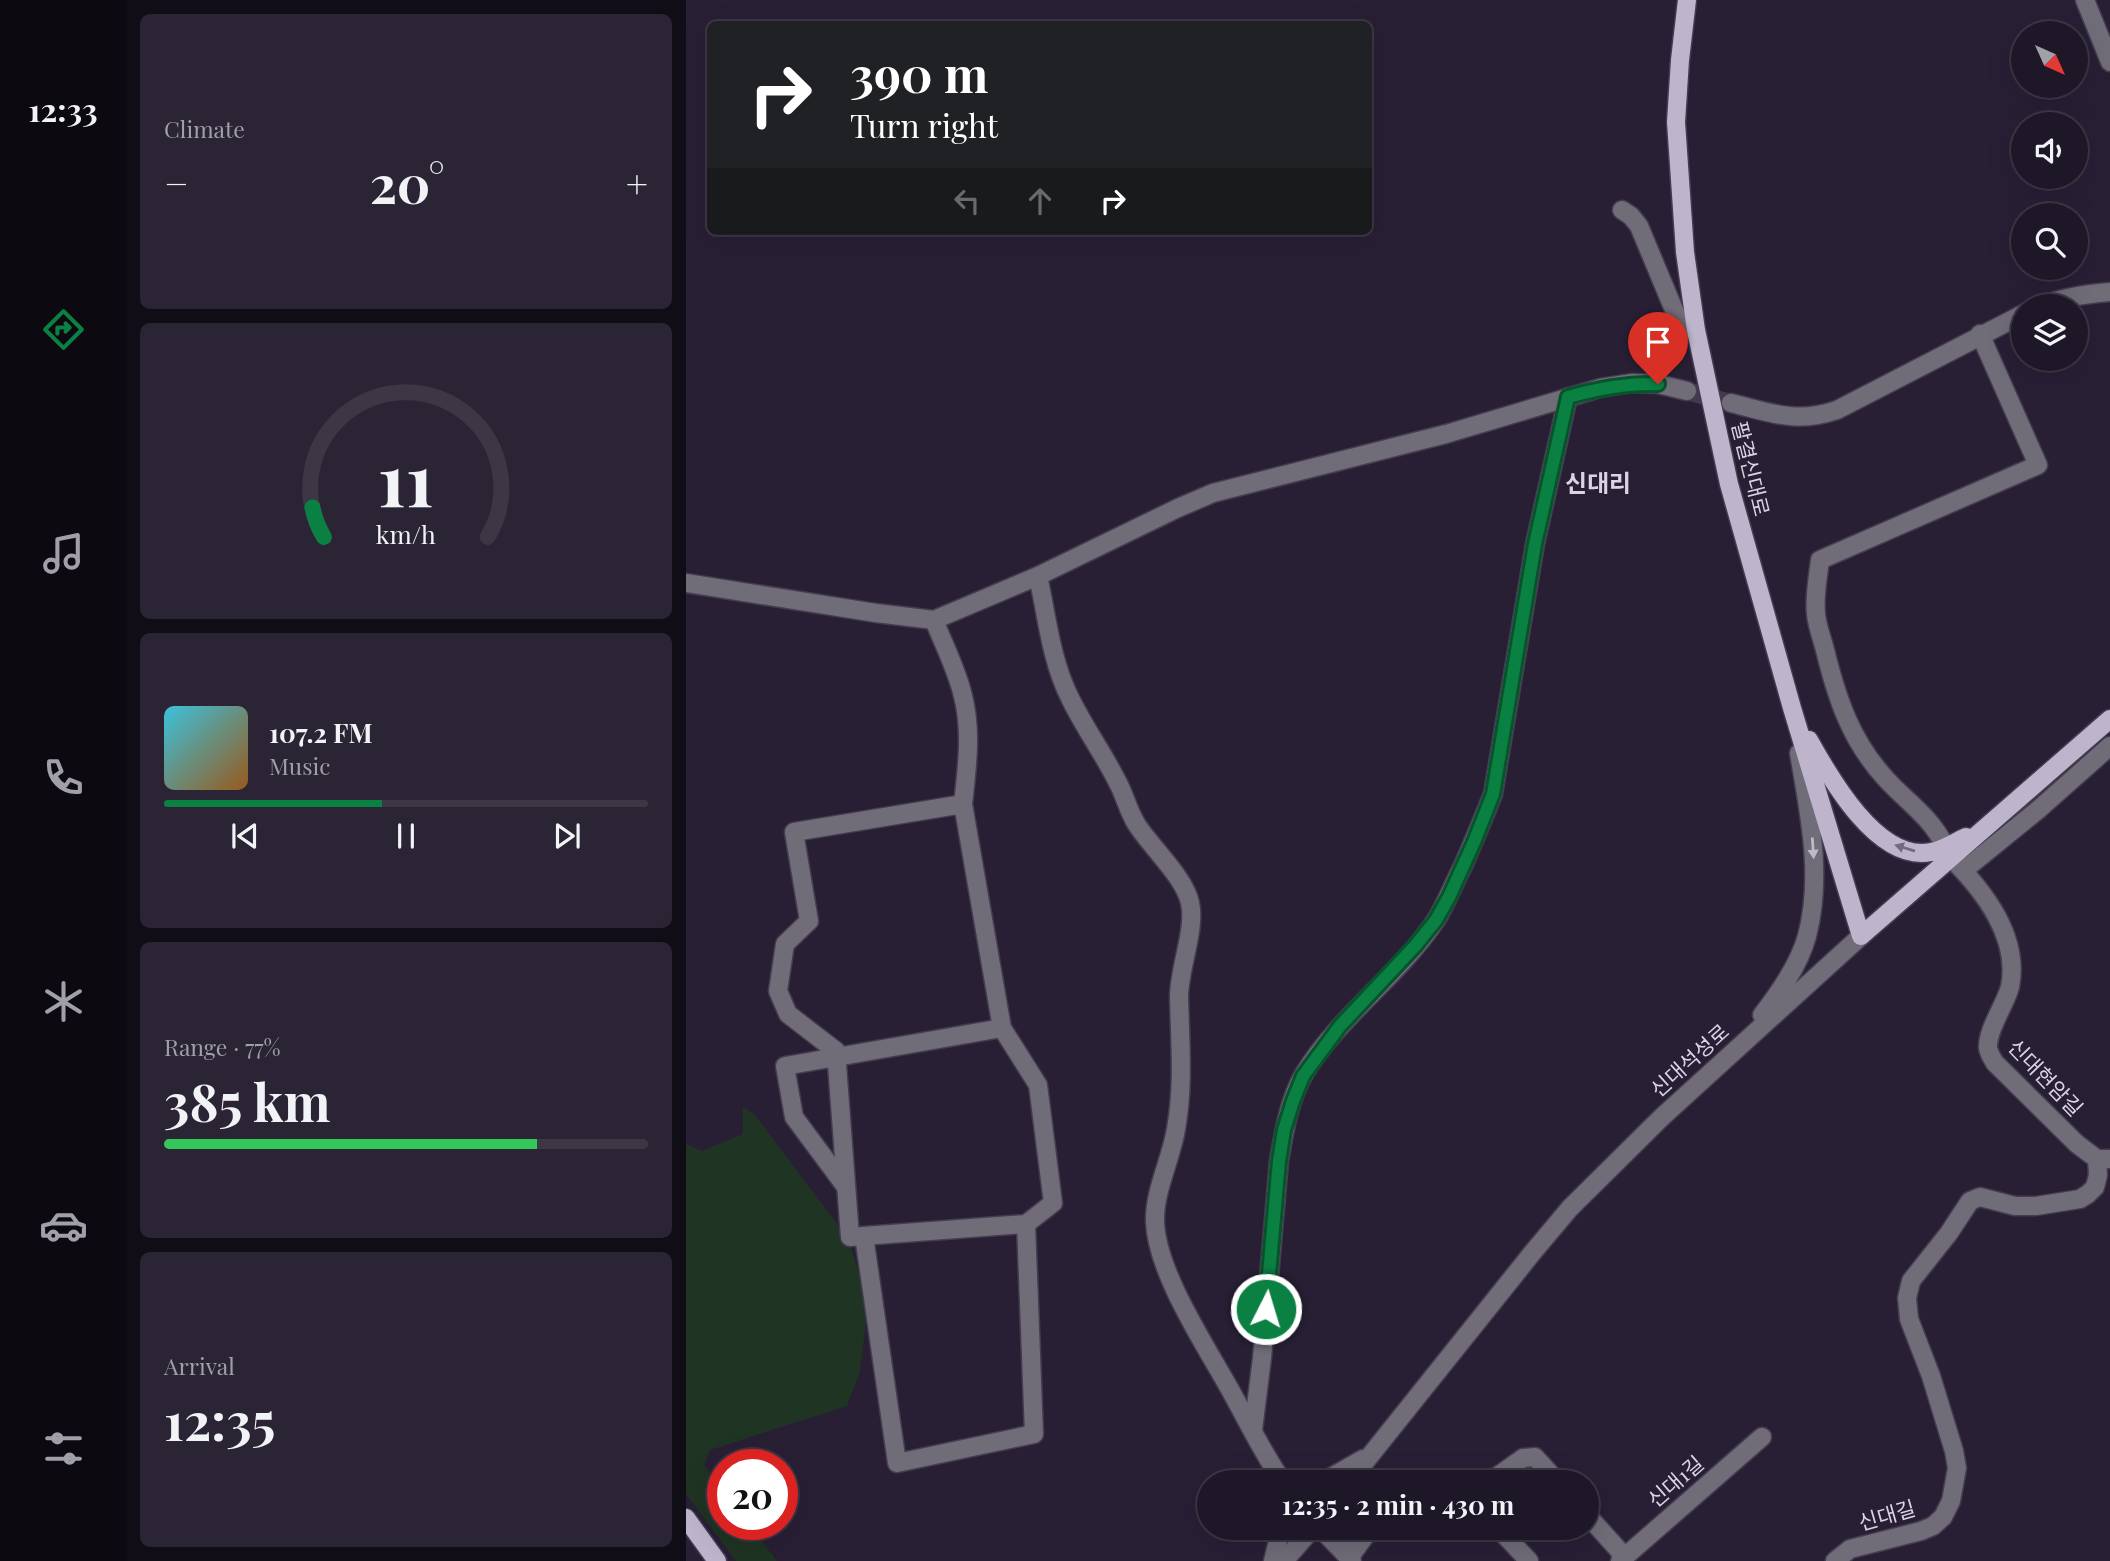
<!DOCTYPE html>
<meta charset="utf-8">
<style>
body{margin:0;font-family:"Playfair Display","Noto Sans KR",serif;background:#2b2434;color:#f1f3f6;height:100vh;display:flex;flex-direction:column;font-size:26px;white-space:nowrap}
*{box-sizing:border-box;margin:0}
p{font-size:23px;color:#a19fa8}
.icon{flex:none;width:38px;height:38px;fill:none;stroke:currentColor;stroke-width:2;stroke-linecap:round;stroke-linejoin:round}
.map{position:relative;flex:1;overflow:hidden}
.drawer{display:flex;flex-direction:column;gap:14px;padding:14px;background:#100d16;width:560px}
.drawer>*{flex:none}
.guide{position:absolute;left:21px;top:21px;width:665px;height:214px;border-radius:10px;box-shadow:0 7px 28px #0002,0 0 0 2px #3c3645;background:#202124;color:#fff;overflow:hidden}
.needle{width:46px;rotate:135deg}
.fabs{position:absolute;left:1325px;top:21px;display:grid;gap:14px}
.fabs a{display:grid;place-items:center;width:77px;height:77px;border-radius:50%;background:#1e1728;box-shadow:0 7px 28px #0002,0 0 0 2px #3c3645;font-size:35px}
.speed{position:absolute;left:21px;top:1449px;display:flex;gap:14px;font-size:35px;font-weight:700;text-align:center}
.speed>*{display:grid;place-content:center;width:91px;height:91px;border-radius:50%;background:#1e1728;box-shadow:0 7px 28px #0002,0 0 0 2px #3c3645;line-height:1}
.speed .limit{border:10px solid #d22;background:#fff;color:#111}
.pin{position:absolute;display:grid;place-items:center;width:60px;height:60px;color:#fff;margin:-72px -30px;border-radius:50% 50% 50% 0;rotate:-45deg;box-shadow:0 0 7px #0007}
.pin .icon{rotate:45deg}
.me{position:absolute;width:77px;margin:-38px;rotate:5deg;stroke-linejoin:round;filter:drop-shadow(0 0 5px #0008)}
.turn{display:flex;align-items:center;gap:24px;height:147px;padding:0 28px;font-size:32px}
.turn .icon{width:91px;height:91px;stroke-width:2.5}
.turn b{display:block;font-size:49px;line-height:60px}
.lanes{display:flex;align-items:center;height:66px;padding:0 28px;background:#0003;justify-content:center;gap:35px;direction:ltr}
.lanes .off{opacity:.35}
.big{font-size:52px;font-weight:700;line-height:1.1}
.drawer .widget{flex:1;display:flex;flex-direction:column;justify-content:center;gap:10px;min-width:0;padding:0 24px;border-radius:10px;background:#2b2434}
.drawer .dial{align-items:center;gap:0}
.dial svg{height:182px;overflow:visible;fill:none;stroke:#3c3645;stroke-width:7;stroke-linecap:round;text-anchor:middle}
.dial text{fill:#f1f3f6;stroke:none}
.song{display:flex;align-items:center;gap:21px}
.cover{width:84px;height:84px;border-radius:10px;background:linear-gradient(135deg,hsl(190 70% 55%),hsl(30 70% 35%))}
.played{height:7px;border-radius:4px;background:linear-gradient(90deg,#0b8043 45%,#3c3645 45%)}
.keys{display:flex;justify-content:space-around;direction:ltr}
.heat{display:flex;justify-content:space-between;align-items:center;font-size:38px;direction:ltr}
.charge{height:10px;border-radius:5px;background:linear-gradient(90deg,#34c759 77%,#3c3645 0)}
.trip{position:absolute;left:511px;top:1470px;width:402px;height:70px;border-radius:35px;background:#1e1728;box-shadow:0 7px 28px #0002,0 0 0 2px #3c3645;font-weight:700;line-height:70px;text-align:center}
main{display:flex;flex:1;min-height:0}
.tabs{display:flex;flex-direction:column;width:126px;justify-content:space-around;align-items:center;background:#0c0910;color:#a19fa8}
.tabs .icon{width:49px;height:49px}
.tabs .active{color:#0b8043}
.tabs b{font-size:32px;color:#f1f3f6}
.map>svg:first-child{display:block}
</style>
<main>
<nav class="tabs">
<b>12:33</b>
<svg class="icon active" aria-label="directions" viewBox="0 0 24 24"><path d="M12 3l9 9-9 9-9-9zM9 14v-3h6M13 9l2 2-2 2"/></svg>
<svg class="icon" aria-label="music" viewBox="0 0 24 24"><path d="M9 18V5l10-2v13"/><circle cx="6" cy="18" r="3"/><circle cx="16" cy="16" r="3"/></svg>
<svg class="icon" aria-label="phone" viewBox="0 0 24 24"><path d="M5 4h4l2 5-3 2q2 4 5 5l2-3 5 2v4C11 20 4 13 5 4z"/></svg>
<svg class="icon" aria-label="climate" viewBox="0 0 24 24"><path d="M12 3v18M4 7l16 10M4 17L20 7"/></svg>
<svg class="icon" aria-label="car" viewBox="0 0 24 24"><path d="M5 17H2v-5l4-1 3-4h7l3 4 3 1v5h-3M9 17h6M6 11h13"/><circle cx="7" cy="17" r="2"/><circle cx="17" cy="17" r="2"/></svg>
<svg class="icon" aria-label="filters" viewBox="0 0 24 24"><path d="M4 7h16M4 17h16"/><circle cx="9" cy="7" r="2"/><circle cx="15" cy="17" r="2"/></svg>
</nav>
<section class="drawer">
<div class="widget"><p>Climate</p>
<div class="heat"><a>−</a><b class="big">20°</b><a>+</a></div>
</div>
<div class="widget dial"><svg viewBox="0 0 100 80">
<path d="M14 69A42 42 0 1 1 86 69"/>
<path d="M14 69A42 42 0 0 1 9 56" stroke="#0b8043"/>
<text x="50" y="56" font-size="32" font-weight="700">11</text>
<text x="50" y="72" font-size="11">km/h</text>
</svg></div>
<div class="widget">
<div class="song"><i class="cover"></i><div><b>107.2 FM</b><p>Music</p></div></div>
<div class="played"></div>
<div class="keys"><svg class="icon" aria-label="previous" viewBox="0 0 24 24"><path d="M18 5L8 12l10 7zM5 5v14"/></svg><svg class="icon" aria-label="pause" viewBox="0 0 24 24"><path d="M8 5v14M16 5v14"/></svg><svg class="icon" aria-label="next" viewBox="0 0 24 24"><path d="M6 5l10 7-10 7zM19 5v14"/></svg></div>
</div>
<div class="widget"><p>Range · 77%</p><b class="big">385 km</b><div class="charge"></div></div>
<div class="widget"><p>Arrival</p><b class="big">12:35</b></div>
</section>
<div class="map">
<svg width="1424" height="1561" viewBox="0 0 1424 1561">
<rect width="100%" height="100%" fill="#281f35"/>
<polygon fill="#1f3422" points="57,1107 69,1115 161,1237 175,1278 180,1323 174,1371 161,1406 24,1450 18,1465 37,1490 37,1524 63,1524 91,1561 50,1561 0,1494 0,1144 16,1151 57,1134"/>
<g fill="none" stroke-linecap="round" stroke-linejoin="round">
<polyline stroke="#433a4f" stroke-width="18" stroke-dasharray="18 9" stroke-linecap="butt" points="1001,391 1045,403"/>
<g stroke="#443c51" stroke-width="21">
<g id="minor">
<polyline points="1399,0 1424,62"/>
<polyline points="936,210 945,216 953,226 996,329 1010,330"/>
<path d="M 1355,306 C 1377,297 1400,294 1424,292"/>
<path d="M 1045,403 C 1086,413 1110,424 1151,410 L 1337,314"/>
<path d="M 352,576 C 361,616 365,661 384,698 C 398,727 417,753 431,781 C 439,795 442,811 451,825 C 466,848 499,878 504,903 C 510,929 493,968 493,997 C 494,1042 498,1085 490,1129 C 485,1160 468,1191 469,1222 C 471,1274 522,1349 547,1395 C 563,1424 578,1455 597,1482"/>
<polyline points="0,583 190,613 248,620 352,576 492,508 527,493 760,434 914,388 946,383 972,384 1001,391"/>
<path d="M 248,620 C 258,645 271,670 277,696 C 286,731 281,768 277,804 L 108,832 L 123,921 L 99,944 L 92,991 L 102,1014 L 150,1051 L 164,1237 L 340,1224 L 367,1203 L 352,1085 L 316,1028 L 277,804"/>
<path d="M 1259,846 C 1244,816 1222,803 1200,779 C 1165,741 1151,699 1139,650 C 1136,638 1131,626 1130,614 C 1128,597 1132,577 1134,560 L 1352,465 L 1294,334"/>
<path d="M 1265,858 C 1298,891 1334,937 1324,987 C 1319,1005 1301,1030 1302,1048 C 1303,1054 1306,1058 1309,1063 L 1391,1144 L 1411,1159 L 1424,1159"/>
<polyline points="1278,870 1353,809 1424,746"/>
<path d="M 1076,1015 C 1094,992 1113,965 1121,936 C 1137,875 1123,813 1113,753"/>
<polyline points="160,1187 108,1117 99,1066 316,1028"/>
<polyline points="178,1236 211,1463 348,1434 340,1224"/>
<path d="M 567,1430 L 576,1358 L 593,1161 C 598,1132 603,1100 618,1074 C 653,1016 712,977 750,920 C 760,904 767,885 776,868 C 787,843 797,819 807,794 L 849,544 L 882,397"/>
<polyline points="631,1482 640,1480 677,1459"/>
<polyline points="663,1482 847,1252 884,1208 976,1117 1175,936"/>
<polyline points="803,1482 837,1458 849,1457 872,1482"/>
<polyline points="901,1515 939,1557"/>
<polyline points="634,1528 666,1561"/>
<polyline points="658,1528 663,1558"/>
<polyline points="812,1528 843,1561"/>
<polyline points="663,1558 685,1528"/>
<polyline points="587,1561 595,1528"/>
<polyline points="598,1561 627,1528"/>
<polyline points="934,1561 1076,1437"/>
<polyline points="1149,1561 1164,1549 1235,1531 1247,1526 1257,1517 1265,1501 1271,1468 1268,1451 1245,1376 1223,1319 1221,1298 1225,1281 1263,1233 1284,1201 1294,1197 1329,1206 1350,1206 1394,1199 1402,1194 1409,1187 1412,1175 1411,1159"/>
</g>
</g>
<g stroke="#443c51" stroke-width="21">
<g id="major">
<polyline points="1001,0 994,60 990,122 999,252 1010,330 1043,484 1106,708 1175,936 1424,719"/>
<path d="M 1123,740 C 1144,778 1192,863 1245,852 C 1257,850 1269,842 1280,837"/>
<polyline points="0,1518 31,1561"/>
</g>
</g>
<use href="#minor" stroke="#706c78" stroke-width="18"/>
<use href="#major" stroke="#beb5cd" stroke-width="18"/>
</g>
<defs><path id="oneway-solid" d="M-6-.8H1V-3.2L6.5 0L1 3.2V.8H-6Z" transform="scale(1.75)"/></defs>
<use fill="#bfbac8" href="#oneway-solid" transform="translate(1127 848) rotate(86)"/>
<use fill="#736a81" href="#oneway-solid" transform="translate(1219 848) rotate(-163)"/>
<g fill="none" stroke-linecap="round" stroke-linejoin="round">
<g stroke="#07532c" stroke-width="18">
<path id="route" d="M 580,1309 L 593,1161 L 598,1130 L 607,1101 L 617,1076 L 654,1026 L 730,945 L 750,920 L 763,897 L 788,842 L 807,794 L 849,544 L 882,397 C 913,388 940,383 972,384"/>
</g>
<use href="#route" stroke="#0b8043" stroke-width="12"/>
</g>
<g text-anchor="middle" stroke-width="7" stroke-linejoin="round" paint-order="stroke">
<g font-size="21" fill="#d9d4e2" stroke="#281f35">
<text transform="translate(1064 469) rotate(76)" y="7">팔결신대로</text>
<text transform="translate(1004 1061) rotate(-42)" y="7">신대석성로</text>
<text transform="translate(1359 1078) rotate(46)" y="7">신대현암길</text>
<text transform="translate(990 1482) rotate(-41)" y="7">신대1길</text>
<text transform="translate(1201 1516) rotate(-16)" y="7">신대길</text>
</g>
<g font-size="24" font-weight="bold" fill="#d9d4e2" stroke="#281f35">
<text x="912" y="492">신대리</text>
</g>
</g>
</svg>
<div class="fabs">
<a><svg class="needle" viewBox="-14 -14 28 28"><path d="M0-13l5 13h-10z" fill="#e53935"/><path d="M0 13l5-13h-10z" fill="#a19fa8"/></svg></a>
<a><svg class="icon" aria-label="sound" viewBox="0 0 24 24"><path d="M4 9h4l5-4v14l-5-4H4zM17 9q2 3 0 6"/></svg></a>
<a><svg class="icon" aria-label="search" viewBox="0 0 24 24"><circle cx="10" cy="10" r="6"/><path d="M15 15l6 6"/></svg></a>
<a><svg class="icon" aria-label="layers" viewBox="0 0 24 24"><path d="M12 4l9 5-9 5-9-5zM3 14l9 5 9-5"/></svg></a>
</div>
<div class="speed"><div class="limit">20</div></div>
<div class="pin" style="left:972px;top:384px;background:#d93025"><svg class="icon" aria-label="arrive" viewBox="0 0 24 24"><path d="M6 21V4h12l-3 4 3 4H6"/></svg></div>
<svg class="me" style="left:580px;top:1309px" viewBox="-20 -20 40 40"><circle r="17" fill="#0b8043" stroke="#fff" stroke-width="3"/><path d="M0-11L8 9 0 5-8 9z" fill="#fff"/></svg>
<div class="trip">12:35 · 2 min · 430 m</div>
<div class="guide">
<div class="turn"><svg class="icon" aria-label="right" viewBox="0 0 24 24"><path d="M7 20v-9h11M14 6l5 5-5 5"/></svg><div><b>390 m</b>Turn right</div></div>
<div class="lanes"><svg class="icon off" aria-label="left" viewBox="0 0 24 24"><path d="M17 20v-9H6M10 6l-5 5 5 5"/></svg><svg class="icon off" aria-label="ahead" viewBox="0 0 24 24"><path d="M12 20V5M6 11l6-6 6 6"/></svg><svg class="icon" aria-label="right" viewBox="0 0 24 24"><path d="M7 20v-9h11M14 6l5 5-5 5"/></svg></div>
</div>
</div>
</main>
